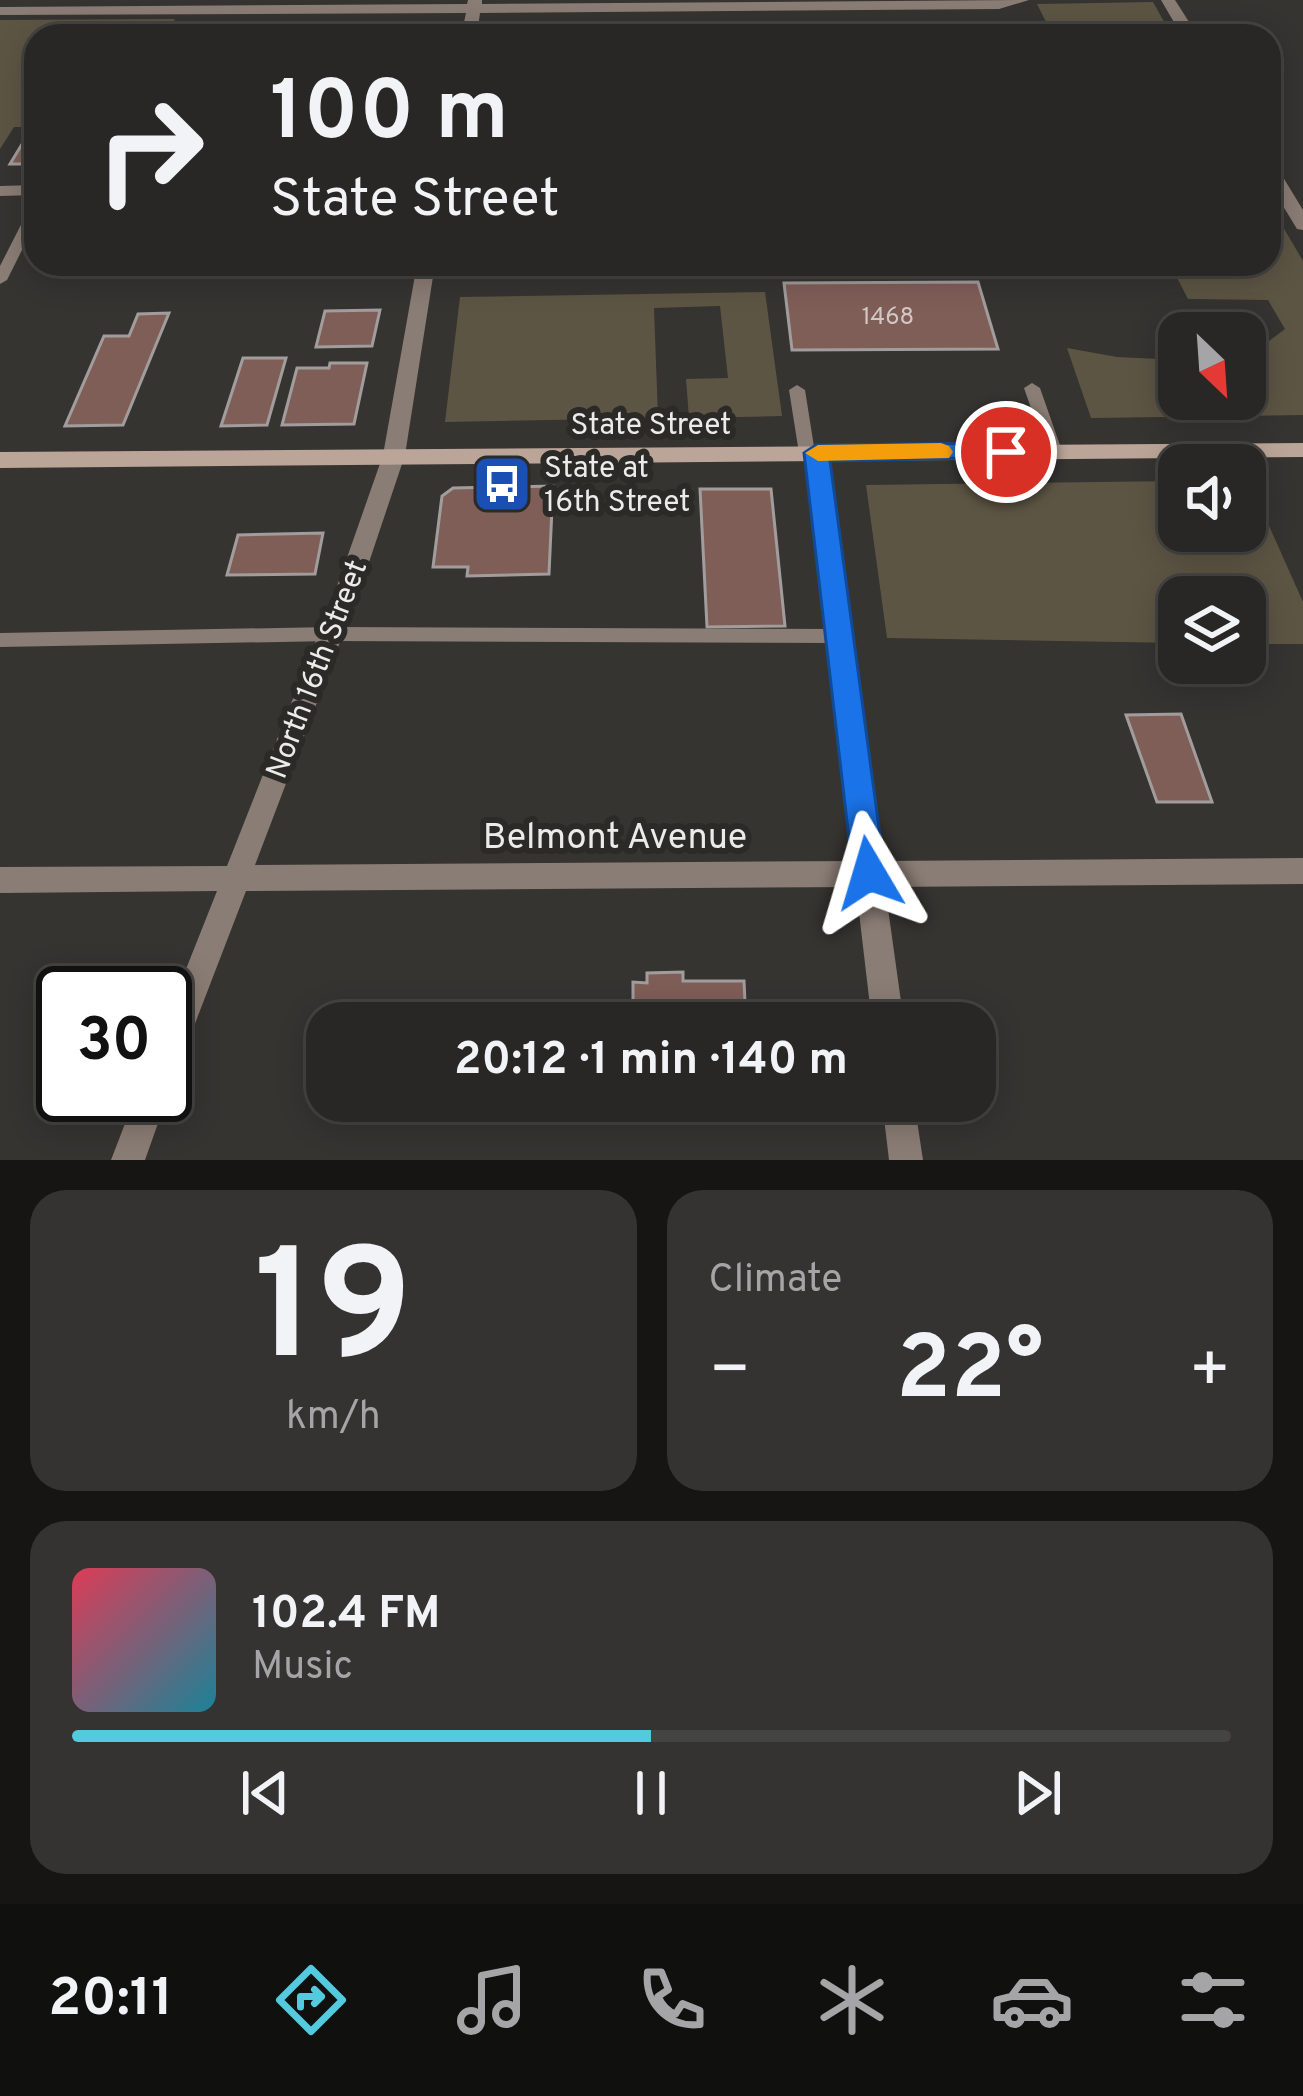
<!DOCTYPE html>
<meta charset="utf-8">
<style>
body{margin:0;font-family:Overpass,sans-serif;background:#343332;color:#f1f3f6;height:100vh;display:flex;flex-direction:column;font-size:45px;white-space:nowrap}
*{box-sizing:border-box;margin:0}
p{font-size:39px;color:#a5a5a7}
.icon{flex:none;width:66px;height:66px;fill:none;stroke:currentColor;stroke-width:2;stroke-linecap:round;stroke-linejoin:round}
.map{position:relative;height:1160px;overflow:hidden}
.panel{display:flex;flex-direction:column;gap:30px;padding:30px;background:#161514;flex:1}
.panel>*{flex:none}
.banner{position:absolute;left:24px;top:24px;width:1257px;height:252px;border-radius:36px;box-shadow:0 6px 30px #0003,0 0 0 3px #444442;background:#282725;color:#f1f3f6;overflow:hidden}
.needle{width:78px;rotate:155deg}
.tools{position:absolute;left:1158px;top:312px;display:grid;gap:24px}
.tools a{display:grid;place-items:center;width:108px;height:108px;border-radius:24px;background:#282725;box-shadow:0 6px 30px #0003,0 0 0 3px #444442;font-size:60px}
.speed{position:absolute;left:36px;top:966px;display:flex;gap:24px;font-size:60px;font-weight:700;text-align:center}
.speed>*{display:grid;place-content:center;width:156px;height:156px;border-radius:50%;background:#282725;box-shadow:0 6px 30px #0003,0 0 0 3px #444442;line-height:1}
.speed .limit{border:6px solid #111;border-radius:18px;background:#fff;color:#111}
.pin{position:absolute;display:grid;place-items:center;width:102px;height:102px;color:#fff;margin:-51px;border:6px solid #fff;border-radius:50%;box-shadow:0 3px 12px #0007}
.me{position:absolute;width:132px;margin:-66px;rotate:353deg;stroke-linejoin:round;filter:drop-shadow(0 0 9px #0008)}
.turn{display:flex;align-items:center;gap:42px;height:252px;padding:0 48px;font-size:54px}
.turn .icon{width:156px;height:156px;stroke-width:2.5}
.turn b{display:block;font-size:84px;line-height:102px}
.big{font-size:90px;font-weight:700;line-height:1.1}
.panel .tile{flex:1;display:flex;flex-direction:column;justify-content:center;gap:18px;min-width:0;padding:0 42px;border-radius:36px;background:#343332}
.panel .dial{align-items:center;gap:0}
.dial b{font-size:156px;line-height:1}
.song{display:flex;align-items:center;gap:36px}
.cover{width:144px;height:144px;border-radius:18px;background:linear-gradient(135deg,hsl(350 70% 55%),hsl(190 70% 35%))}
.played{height:12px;border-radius:6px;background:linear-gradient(90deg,#54cade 50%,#444442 50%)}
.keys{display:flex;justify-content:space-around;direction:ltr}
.heat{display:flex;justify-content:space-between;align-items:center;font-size:66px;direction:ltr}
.panel .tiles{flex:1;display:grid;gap:30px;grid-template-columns:1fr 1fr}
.tile:last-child{grid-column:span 2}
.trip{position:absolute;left:306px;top:1002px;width:690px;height:120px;border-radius:36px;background:#282725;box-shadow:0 6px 30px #0003,0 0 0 3px #444442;font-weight:700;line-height:120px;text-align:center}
.menu{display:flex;height:192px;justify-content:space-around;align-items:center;background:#10100f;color:#a5a5a7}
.menu .icon{width:84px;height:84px}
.menu .active{color:#54cade}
.menu b{font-size:54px;color:#f1f3f6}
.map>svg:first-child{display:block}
</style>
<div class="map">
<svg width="1303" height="1160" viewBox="0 0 1303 1160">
<rect width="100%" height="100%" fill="#353431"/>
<g fill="#5d5544">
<polygon points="1153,2 1172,36 1053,36 1037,4"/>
<polygon points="175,19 167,36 36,36 36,127 14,127 0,149 0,20"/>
<polygon points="1269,203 1303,261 1303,415 1091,418 1067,348 1117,357 1179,360 1179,399 1245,399 1245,359 1285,329 1268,300 1188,299 1170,264 1269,264"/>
<polygon points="765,292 782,416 689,418 686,379 728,378 720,306 654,308 658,418 445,422 460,297"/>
<polygon points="1179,481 1179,531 1245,531 1245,481 1249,481 1303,602 1303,644 1245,644 1245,597 1179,597 1179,643 887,638 866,485"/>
</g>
<g fill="#805e58" stroke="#a29d9d" stroke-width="3">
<polygon points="30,131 36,131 36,152 29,164 10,164"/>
<polygon points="978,282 998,349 792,350 784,283"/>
<polygon points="380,310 372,346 316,347 325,311"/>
<polygon points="169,313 123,425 65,426 104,336 129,336 138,314"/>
<polygon points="243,358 286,358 267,425 221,426"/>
<polygon points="330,363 367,363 354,424 282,425 297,368 329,368"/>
<polygon points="553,486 549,574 467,576 468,567 433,567 442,496 453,488"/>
<polygon points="700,489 771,489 785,626 707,627"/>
<polygon points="323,533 315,574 227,575 238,535"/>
<polygon points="1181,714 1212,802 1157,802 1126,715"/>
<polygon points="683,972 683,981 744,981 746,1023 633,1023 633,982 647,983 647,973"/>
</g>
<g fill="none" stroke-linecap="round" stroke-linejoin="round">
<g fill="#8a7d75" fill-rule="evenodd">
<polygon points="36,205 36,222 7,280 0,284 0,266 29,209"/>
<polygon points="1032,383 1040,388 1062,451 1060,455 1054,457 1046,451 1024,388"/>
<polygon points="797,385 805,390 815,453 807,459 799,453 789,390"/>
<polygon points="331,627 839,629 846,631 848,636 846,641 839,643 331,641 0,647 0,633"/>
</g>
<g fill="#8a7d75" fill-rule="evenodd">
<polygon points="468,0 482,0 482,4 1029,0 999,9 480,13 477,36 461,36 466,13 0,15 0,7 467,4"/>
<polygon points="1161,0 1175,0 1198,36 1182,36"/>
<polygon points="1269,163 1275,164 1303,210 1303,230 1297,229 1269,183"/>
<polygon points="36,185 36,195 0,196 0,186"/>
<polygon points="417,264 435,264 405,455 359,592 255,865 853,861 805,453 816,446 827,453 882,861 1303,858 1303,884 885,887 904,1023 872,1023 856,887 246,891 176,1073 165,1078 165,1022 217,891 0,893 0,867 227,866 335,592 383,455"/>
<polygon points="165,1087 168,1095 145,1160 111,1160 136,1095 165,1095"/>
<polygon points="882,1101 914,1101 923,1160 889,1160"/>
</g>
<polygon fill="#bba598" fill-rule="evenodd" points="1303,443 1303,457 0,468 0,452"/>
</g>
<polygon fill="#1a73e8" stroke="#114b97" stroke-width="3" points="1006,443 1019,452 1015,457 830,461 885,873 881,883 869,888 858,883 853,873 804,453 816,445"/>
<polygon fill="#f59e0b" points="941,443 949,446 953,452 949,458 818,461 805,453 818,445"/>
<defs>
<g id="bus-square" transform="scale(3)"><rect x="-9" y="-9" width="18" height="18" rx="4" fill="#1a4fb4" stroke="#2b2a27"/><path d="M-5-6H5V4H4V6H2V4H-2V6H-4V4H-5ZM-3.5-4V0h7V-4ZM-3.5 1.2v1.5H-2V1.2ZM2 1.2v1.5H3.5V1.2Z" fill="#fff"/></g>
</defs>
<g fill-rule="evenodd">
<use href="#bus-square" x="502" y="484"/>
</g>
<g text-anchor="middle" stroke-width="12" stroke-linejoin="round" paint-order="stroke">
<g font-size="24" fill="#d1c8c5">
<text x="888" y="324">1468</text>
</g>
<g font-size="30" fill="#ecebe9" stroke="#2b2a27">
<text x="651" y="434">State Street</text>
<text transform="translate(316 669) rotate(-69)" y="10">North 16th Street</text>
</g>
<g font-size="30" fill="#ecebe9" stroke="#2b2a27" text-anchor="start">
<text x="544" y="477">State at<tspan x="544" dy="34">16th Street</tspan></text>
</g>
<g font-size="36" fill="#ecebe9" stroke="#2b2a27">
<text x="615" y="848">Belmont Avenue</text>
</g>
</g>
</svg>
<div class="tools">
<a><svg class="needle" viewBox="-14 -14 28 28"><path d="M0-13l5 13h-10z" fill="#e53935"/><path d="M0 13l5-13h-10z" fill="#a5a5a7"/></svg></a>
<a><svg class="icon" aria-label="sound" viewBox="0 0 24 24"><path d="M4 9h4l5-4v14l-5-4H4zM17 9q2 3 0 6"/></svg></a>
<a><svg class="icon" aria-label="layers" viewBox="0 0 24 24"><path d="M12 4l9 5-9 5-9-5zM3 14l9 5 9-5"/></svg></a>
</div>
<div class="speed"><div class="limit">30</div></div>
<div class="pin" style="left:1006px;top:452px;background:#d93025"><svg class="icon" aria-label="arrive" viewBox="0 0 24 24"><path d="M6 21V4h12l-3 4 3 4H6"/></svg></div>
<svg class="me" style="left:869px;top:873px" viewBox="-20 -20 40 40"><path d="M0-17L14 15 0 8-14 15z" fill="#1a73e8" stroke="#fff" stroke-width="4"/></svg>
<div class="trip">20:12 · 1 min · 140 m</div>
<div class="banner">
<div class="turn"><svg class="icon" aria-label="right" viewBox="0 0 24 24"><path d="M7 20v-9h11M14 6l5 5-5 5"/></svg><div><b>100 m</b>State Street</div></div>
</div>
</div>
<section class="panel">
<div class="tiles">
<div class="tile dial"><b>19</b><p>km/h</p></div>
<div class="tile"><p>Climate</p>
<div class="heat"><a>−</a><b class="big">22°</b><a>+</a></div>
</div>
<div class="tile">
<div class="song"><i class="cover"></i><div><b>102.4 FM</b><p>Music</p></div></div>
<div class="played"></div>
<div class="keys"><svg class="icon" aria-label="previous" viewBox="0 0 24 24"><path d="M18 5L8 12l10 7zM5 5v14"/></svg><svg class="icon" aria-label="pause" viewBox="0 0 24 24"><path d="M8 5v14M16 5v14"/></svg><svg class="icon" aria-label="next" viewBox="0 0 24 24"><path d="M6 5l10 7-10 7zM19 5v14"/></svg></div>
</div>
</div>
</section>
<nav class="menu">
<b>20:11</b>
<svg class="icon active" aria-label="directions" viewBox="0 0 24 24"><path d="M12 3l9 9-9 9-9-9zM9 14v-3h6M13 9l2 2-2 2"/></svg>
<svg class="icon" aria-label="music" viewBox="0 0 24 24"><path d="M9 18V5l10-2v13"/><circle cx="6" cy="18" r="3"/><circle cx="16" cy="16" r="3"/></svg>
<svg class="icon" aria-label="phone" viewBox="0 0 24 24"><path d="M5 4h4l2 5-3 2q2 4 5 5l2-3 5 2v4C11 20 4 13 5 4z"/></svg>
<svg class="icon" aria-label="climate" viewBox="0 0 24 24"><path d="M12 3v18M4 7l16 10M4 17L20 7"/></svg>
<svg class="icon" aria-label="car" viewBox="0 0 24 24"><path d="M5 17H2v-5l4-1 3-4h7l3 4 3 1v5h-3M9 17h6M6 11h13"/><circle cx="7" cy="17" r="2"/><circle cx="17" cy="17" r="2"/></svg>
<svg class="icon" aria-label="filters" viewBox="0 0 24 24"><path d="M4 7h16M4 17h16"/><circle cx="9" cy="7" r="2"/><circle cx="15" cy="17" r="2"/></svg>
</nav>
